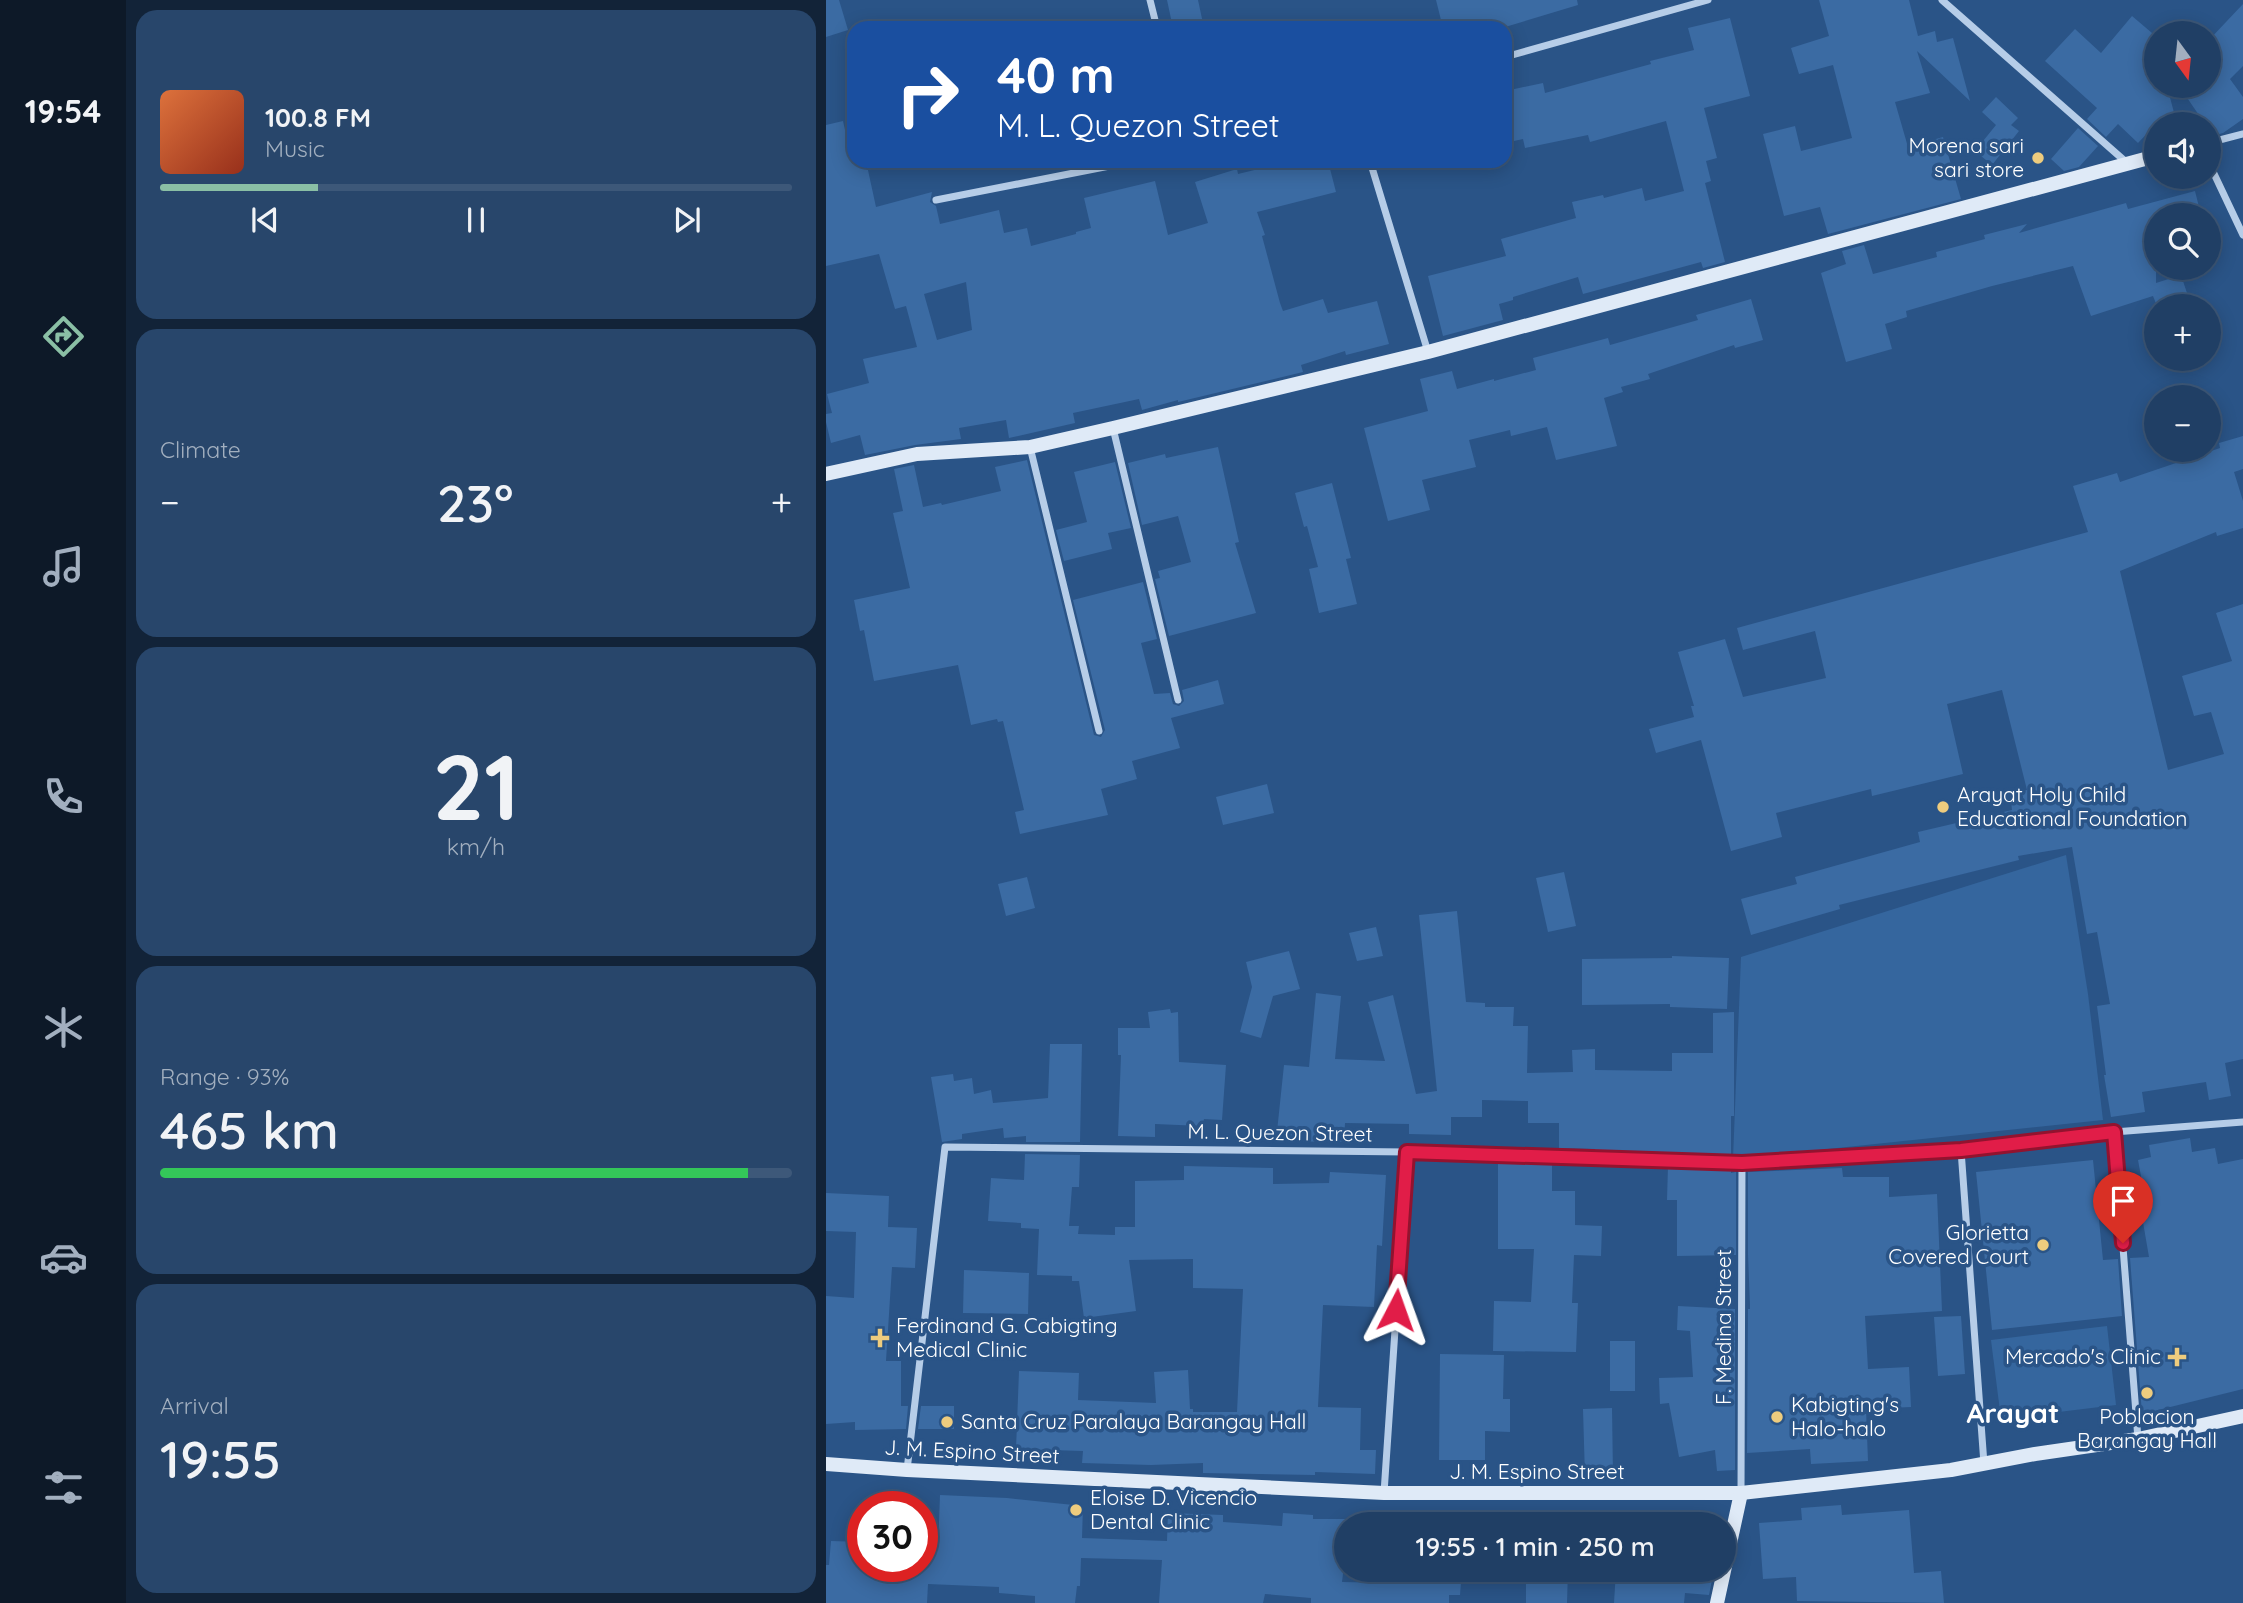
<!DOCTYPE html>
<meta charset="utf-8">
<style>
body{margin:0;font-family:Quicksand,sans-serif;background:#28466b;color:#f1f3f6;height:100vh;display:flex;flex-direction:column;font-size:26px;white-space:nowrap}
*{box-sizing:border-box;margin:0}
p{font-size:23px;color:#a2afbf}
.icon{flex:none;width:38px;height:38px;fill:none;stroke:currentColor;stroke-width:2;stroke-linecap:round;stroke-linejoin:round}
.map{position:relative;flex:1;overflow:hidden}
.side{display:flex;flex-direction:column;gap:10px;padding:10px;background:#122338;width:700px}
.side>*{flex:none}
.guide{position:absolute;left:21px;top:21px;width:665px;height:147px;border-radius:21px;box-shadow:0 4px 18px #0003,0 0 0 2px #3d5879;background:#1a4fa0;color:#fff;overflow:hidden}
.needle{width:46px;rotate:165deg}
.controls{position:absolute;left:1318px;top:21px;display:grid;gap:14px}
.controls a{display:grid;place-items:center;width:77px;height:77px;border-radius:50%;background:#203f65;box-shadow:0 4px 18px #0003,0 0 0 2px #3d5879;font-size:35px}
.speed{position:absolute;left:21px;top:1491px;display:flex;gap:14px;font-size:35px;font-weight:700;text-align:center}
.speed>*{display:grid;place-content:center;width:91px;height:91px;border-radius:50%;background:#203f65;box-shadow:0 4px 18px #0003,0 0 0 2px #3d5879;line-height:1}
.speed .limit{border:10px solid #d22;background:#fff;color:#111}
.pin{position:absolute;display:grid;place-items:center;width:60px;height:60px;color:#fff;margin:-72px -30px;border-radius:50% 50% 50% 0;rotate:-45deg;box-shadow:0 0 7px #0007}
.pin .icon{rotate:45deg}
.me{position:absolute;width:77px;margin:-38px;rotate:4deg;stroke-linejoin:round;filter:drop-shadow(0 0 5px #0008)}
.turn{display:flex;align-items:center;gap:24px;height:147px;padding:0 35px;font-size:32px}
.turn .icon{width:91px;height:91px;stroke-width:2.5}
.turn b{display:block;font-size:49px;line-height:60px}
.big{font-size:52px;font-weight:600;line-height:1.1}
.side .tile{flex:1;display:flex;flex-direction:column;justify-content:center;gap:10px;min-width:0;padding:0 24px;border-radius:21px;background:#28466b}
.side .dial{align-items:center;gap:0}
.dial b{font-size:91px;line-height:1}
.song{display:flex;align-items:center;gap:21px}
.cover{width:84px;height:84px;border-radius:10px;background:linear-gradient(135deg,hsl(20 70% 55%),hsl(10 70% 35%))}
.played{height:7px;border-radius:4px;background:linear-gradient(90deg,#8abfa5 25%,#3d5879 25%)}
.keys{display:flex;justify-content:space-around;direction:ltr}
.heat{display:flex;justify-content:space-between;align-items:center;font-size:38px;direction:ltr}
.charge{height:10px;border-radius:5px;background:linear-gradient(90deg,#34c759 93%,#3d5879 0)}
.trip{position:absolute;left:508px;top:1512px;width:402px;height:70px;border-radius:35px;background:#203f65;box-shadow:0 4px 18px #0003,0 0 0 2px #3d5879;font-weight:600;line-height:70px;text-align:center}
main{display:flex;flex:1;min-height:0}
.dock{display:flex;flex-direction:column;width:126px;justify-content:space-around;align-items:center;background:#0d1928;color:#a2afbf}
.dock .icon{width:49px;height:49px}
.dock .selected{color:#8abfa5}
.dock b{font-size:32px;color:#f1f3f6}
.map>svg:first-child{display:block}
</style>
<main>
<nav class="dock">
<b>19:54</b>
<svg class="icon selected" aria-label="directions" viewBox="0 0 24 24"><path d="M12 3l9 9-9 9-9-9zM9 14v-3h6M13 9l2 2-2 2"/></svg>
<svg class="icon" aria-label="music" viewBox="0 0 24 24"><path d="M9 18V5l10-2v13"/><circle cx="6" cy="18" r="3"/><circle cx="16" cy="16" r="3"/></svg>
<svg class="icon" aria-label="phone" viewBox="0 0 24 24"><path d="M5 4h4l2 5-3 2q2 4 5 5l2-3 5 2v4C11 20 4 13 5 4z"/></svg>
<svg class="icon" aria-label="climate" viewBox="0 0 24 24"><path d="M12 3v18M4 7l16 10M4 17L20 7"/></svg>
<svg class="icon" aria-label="car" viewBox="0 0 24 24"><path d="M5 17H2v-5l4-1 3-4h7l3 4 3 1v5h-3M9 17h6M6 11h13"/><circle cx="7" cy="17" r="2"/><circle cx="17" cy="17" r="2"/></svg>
<svg class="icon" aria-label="filters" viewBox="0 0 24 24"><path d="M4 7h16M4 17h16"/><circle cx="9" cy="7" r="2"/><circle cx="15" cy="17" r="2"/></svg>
</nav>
<section class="side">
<div class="tile">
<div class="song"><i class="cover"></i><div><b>100.8 FM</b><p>Music</p></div></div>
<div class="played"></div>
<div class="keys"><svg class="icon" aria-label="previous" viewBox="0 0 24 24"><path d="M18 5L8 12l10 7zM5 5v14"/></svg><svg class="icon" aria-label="pause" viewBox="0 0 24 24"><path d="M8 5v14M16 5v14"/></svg><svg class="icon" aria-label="next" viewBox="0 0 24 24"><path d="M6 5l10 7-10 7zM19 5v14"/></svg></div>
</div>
<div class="tile"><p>Climate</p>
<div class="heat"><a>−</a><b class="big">23°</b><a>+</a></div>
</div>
<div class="tile dial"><b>21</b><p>km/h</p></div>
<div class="tile"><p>Range · 93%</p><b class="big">465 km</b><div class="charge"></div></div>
<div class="tile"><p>Arrival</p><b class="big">19:55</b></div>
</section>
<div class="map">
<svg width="1417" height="1603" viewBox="0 0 1417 1603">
<rect width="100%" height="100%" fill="#2a5487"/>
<g fill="#35669e">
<polygon points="1240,855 1262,994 1277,1120 907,1159 915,957"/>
<polygon points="1281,1326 1290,1405 1175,1419 1165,1340"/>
</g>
<g fill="#3b6ba3" fill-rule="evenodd">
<polygon points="0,0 13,0 22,30 0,37"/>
<polygon points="341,0 372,0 378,28 347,28"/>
<polygon points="610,0 751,0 752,5 676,28 617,28"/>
<polygon points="993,0 1083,0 1092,36 1109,31 1111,42 1127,38 1144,101 1091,51 1104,93 1069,102 1082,147 1117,137 1135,199 1002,234 994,207 958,216 937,134 969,126 975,151 1026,138 1007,65 973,74 965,48 1003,36"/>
<polygon points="1417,4 1417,66 1404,79 1417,97 1417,119 1397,133 1386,136 1382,130 1382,124 1379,124 1353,86 1382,86 1383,40"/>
<polygon points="1306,16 1326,33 1330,46 1330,86 1341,86 1351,124 1330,124 1312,143 1292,124 1280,137 1261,119 1271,108 1219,61 1249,29 1275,53"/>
<polygon points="904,18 924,96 878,108 891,158 880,161 885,181 879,183 899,262 877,268 875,262 757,294 752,277 687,297 687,300 673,304 677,320 617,336 602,276 680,256 675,239 750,218 746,202 777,195 778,198 816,188 819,201 858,191 840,121 764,142 762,135 699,148 697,139 679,143 679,91 717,83 719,93 825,64 824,61 868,50 862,28"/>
<polygon points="1170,97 1192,118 1185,125 1193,131 1166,165 1149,151 1170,125 1156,112"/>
<path d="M 17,121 L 24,152 L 28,151 L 28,161 L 40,161 L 50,207 L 106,192 L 104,202 L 110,206 L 114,224 L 173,210 L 178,233 L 201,228 L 205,246 L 250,234 L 250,232 L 265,228 L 258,198 L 329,181 L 342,235 L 382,223 L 369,182 L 411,169 L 412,174 L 465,161 L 502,161 L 510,192 L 431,212 L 439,235 L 436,236 L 454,303 L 457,311 L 497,299 L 502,313 L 551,301 L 563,344 L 520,355 L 519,351 L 475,365 L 477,372 L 352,402 L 352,400 L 316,410 L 313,399 L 247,413 L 249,423 L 183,438 L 180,420 L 133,428 L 135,439 L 89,445 L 39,455 L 34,435 L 5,443 L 0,422 L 0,414 L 6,413 L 1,394 L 43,383 L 37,359 L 91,347 L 80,306 L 69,309 L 53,254 L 0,266 L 0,125 ZM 140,282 L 146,330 L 111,340 L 98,294 Z"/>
<polygon points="1252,128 1272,146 1253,167 1238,171 1225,159"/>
<polygon points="1369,191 1375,215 1330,215 1330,283 1355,275 1364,302 1352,306 1331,306 1327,296 1265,316 1247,266 1166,286 1080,311 1081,317 1059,324 1066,349 1020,362 995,273 1020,264 1016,251 1038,245 1047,274 1111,257 1110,252 1159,239 1158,235 1201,224 1193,233 1300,203 1302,209"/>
<polygon points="925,299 937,340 909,348 908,345 822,374 824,379 795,387 797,392 778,398 791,446 730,460 721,427 685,436 684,430 643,440 650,467 596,480 604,510 562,521 538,428 602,411 594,379 626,371 631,389 668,379 668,381 710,370 707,358 782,338 784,345 872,320 870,315"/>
<polygon points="1417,436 1417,469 1408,472 1417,501 1417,528 1391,536 1390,532 1294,571 1342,770 1398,754 1385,712 1368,716 1356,676 1406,661 1390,613 1417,604 1417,1059 1399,1063 1405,1096 1383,1100 1380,1082 1316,1092 1319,1112 1285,1117 1278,1075 1280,1075 1271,1006 1284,1004 1271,932 1261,934 1246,847 1192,856 1193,860 1013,905 1014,909 925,935 915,899 971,884 969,877 1094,842 1092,832 1186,810 1184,793 1201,790 1176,690 1121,704 1137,774 1046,796 1045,789 950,813 956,837 905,851 875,740 830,753 823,729 868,717 865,706 868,706 852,652 899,639 917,697 1000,678 989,631 917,650 911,628 1262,532 1247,486 1291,473 1294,482 1394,448 1393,443"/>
<polygon points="392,447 413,542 409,543 430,613 343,636 329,579 334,578 332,571 365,562 352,516 316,525 302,463 339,454 340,458"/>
<polygon points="201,460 268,735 275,737 279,730 247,600 317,582 331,639 315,643 328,694 344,693 347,704 353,706 358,701 356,690 392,680 398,704 345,718 354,748 306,761 311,779 275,789 282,815 194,834 189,812 198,810 177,721 172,722 171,719 145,725 132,665 48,681 38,630 34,631 28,600 84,588 67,513 77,511 68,469 88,465 97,507 115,503 116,505 175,491 169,467"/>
<polygon points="289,462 305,528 282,533 286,549 238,561 230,530 261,522 248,472"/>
<polygon points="506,483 525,558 520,559 531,604 493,613 483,569 492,567 481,526 478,527 469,493"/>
<polygon points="441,784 448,813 397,825 390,797"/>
<polygon points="738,872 750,926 722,932 710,878"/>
<polygon points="201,877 209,908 180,916 172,884"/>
<polygon points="631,911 640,1002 659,1003 659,1007 688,1007 687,1026 702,1026 701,1073 747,1072 746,1050 769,1049 769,1070 846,1071 846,1053 887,1053 887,1013 908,1012 908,1116 905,1116 905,1156 769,1152 769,1149 733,1148 733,1123 702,1123 702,1101 656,1100 656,1117 625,1117 625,1135 583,1134 583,1124 519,1123 518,1142 450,1141 458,1065 483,1067 490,993 515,996 509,1059 559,1061 542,1002 567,995 590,1094 611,1091 593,915"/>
<polygon points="550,927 557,956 531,961 523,933"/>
<polygon points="463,951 474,989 447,996 435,1038 414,1032 426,987 420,962"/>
<polygon points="846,956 903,958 901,1009 844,1007 844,1004 756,1005 756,959 846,958"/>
<polygon points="344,1009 345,1013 352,1012 353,1062 400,1065 396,1120 378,1119 376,1126 329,1124 329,1137 292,1136 295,1055 292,1055 292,1028 324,1028 322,1012"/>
<polygon points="224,1044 256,1044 254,1142 200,1142 200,1136 178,1138 177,1128 136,1134 136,1139 116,1142 105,1077 127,1074 128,1081 146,1078 148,1094 165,1090 167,1103 222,1098"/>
<polygon points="1364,1138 1366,1152 1389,1148 1392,1164 1417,1159 1417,1389 1316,1414 1304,1258 1323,1257 1313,1199 1319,1198 1312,1160 1325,1157 1323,1145"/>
<polygon points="199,1154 254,1155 253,1187 246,1187 243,1226 253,1226 252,1234 289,1235 289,1227 309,1227 309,1181 358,1180 358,1166 447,1168 447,1184 503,1183 504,1172 560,1175 556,1246 551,1245 548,1307 497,1305 492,1407 535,1408 534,1450 550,1450 549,1474 489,1472 489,1475 377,1473 377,1463 325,1465 256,1463 257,1451 190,1449 193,1371 253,1373 252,1400 330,1403 328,1372 362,1370 364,1409 367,1409 367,1412 411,1412 417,1289 367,1288 367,1259 303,1260 310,1311 258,1318 253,1281 246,1281 246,1276 211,1275 213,1229 195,1228 195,1223 162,1221 165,1178 198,1180"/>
<polygon points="1267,1160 1277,1260 1292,1259 1296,1316 1166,1330 1150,1172"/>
<polygon points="672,1164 726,1164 726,1191 749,1191 749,1225 776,1226 775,1256 748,1255 746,1303 752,1303 750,1352 667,1351 668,1301 705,1302 708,1249 672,1249"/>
<polygon points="842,1166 905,1168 905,1173 910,1172 910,1255 851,1256 851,1200 841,1200"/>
<polygon points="1016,1168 1017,1177 1063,1177 1063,1197 1111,1194 1116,1311 1039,1316 1042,1369 1083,1367 1085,1407 1040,1409 1042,1461 985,1464 984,1449 921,1453 922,1309 924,1309 924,1305 922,1255 922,1172"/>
<polygon points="0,1193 63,1196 62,1227 91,1228 89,1268 66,1267 60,1361 75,1361 75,1406 82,1406 80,1429 29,1430 29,1422 0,1424 0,1296 28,1298 30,1232 0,1231"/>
<polygon points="138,1270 203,1273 202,1314 137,1313"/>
<polygon points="852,1306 909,1309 909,1470 891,1471 889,1450 853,1457 843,1403 834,1404 833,1378 867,1377 864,1331 851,1330"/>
<polygon points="1135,1316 1139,1374 1112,1376 1108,1317"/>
<rect x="784" y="1341" width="25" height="50"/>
<polygon points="614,1354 678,1355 677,1399 684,1399 684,1432 659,1431 659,1460 613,1460"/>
<polygon points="95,1406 128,1406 128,1429 92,1429"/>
<polygon points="786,1408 787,1476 759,1477 757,1409"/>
<polygon points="114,1495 181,1498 257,1506 256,1538 341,1541 342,1513 397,1515 397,1522 456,1526 457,1513 487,1515 487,1519 520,1519 520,1549 516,1582 566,1583 566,1576 583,1577 583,1570 636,1570 634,1595 623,1595 623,1603 485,1603 485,1598 439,1594 437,1603 333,1603 336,1560 255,1558 254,1586 251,1586 249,1603 209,1603 209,1596 173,1593 173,1587 102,1584 101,1603 0,1603 0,1565 3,1565 5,1541 37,1542 37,1566 96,1566 96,1548 112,1549"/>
<polygon points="1015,1505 1016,1515 1083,1510 1088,1573 1115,1571 1118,1603 971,1601 970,1577 937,1579 933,1523 976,1520 975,1508"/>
<polygon points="700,1570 742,1570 741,1603 700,1603"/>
<polygon points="790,1570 888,1570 883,1595 859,1593 858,1603 788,1603"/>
</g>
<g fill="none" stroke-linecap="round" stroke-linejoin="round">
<g stroke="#b6cde8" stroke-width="7">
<polyline points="324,0 331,28"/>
<polyline points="1116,0 1300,162"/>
<polyline points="679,57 882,0"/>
<polyline points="1382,143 1417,134"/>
<polyline points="544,161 602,352"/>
<polyline points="1382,161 1417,235"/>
<polyline points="110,200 309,161"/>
<polyline points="287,428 352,700"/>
<polyline points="204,447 273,731"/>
<polyline points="1288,1132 1312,1439"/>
<polyline points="1135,1150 1158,1464"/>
<polyline points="81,1470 119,1147 581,1152 916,1162 1135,1150 1288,1132 1417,1122"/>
<polyline points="558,1493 581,1152"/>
<polyline points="915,1493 916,1162"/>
</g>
<g stroke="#dfeaf7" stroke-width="14">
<polyline points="0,474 91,454 204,447 287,428 602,352 1330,156"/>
<polyline points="0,1464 81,1470 558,1493 915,1493 1125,1470 1209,1454 1312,1439 1417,1416"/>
<polyline points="891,1603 915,1493"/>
</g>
</g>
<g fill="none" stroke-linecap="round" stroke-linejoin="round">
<g stroke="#92132f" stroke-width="18">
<polyline id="route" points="570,1310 581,1152 916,1163 1135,1150 1288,1132 1297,1243"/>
</g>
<use href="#route" stroke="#e11d48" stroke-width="12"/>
</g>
<g fill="#eecc7e" stroke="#2a5487" stroke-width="2.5">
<circle cx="1212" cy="158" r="7"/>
<circle cx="1117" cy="807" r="7"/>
<circle cx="1217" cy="1245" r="7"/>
<path d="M50.5 1327.5h7v7h7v7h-7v7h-7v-7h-7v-7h7z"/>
<path d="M1347.5 1346.5h7v7h7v7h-7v7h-7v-7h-7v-7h7z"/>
<circle cx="1321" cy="1393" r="7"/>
<circle cx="951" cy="1417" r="7"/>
<circle cx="121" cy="1422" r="7"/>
<circle cx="250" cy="1510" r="7"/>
</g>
<g text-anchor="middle" stroke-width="7" stroke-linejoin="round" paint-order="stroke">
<g font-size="21" fill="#fff" stroke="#2a5487" text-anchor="start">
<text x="1198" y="153" text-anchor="end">Morena sari<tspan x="1198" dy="24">sari store</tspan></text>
<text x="1131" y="802">Arayat Holy Child<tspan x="1131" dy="24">Educational Foundation</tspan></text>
<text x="1203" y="1240" text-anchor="end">Glorietta<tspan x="1203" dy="24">Covered Court</tspan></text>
<text x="70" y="1333">Ferdinand G. Cabigting<tspan x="70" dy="24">Medical Clinic</tspan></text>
<text x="1335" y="1364" text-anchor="end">Mercado's Clinic</text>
<text x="965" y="1412">Kabigting's<tspan x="965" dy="24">Halo-halo</tspan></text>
<text x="1321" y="1424" text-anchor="middle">Poblacion<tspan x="1321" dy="24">Barangay Hall</tspan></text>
<text x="135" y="1429">Santa Cruz Paralaya Barangay Hall</text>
<text x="264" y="1505">Eloise D. Vicencio<tspan x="264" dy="24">Dental Clinic</tspan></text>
</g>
<g font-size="21" fill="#fff" stroke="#2a5487">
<text transform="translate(454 1133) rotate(1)" y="7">M. L. Quezon Street</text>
<text transform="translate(898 1327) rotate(-90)" y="7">F. Medina Street</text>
<text transform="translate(146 1452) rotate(3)" y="7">J. M. Espino Street</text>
<text x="711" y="1479">J. M. Espino Street</text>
</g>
<g font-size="28" font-weight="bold" fill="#fff" stroke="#2a5487">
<text x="1187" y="1423">Arayat</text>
</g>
</g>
</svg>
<div class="controls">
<a><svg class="needle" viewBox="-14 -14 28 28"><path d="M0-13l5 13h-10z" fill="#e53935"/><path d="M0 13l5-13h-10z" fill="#a2afbf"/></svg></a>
<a><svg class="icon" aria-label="sound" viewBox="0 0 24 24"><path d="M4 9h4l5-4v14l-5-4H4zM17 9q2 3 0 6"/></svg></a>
<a><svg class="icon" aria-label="search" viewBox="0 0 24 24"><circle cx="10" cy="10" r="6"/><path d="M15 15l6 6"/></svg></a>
<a>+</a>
<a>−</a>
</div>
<div class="speed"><div class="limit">30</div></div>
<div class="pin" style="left:1297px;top:1243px;background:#d93025"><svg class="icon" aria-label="arrive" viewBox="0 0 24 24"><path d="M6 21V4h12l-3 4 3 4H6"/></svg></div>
<svg class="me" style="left:570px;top:1310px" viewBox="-20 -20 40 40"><path d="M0-17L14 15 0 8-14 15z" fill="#e11d48" stroke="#fff" stroke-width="4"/></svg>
<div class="trip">19:55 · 1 min · 250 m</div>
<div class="guide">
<div class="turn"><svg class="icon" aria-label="right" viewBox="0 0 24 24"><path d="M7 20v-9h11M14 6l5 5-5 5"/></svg><div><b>40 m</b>M. L. Quezon Street</div></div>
</div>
</div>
</main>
